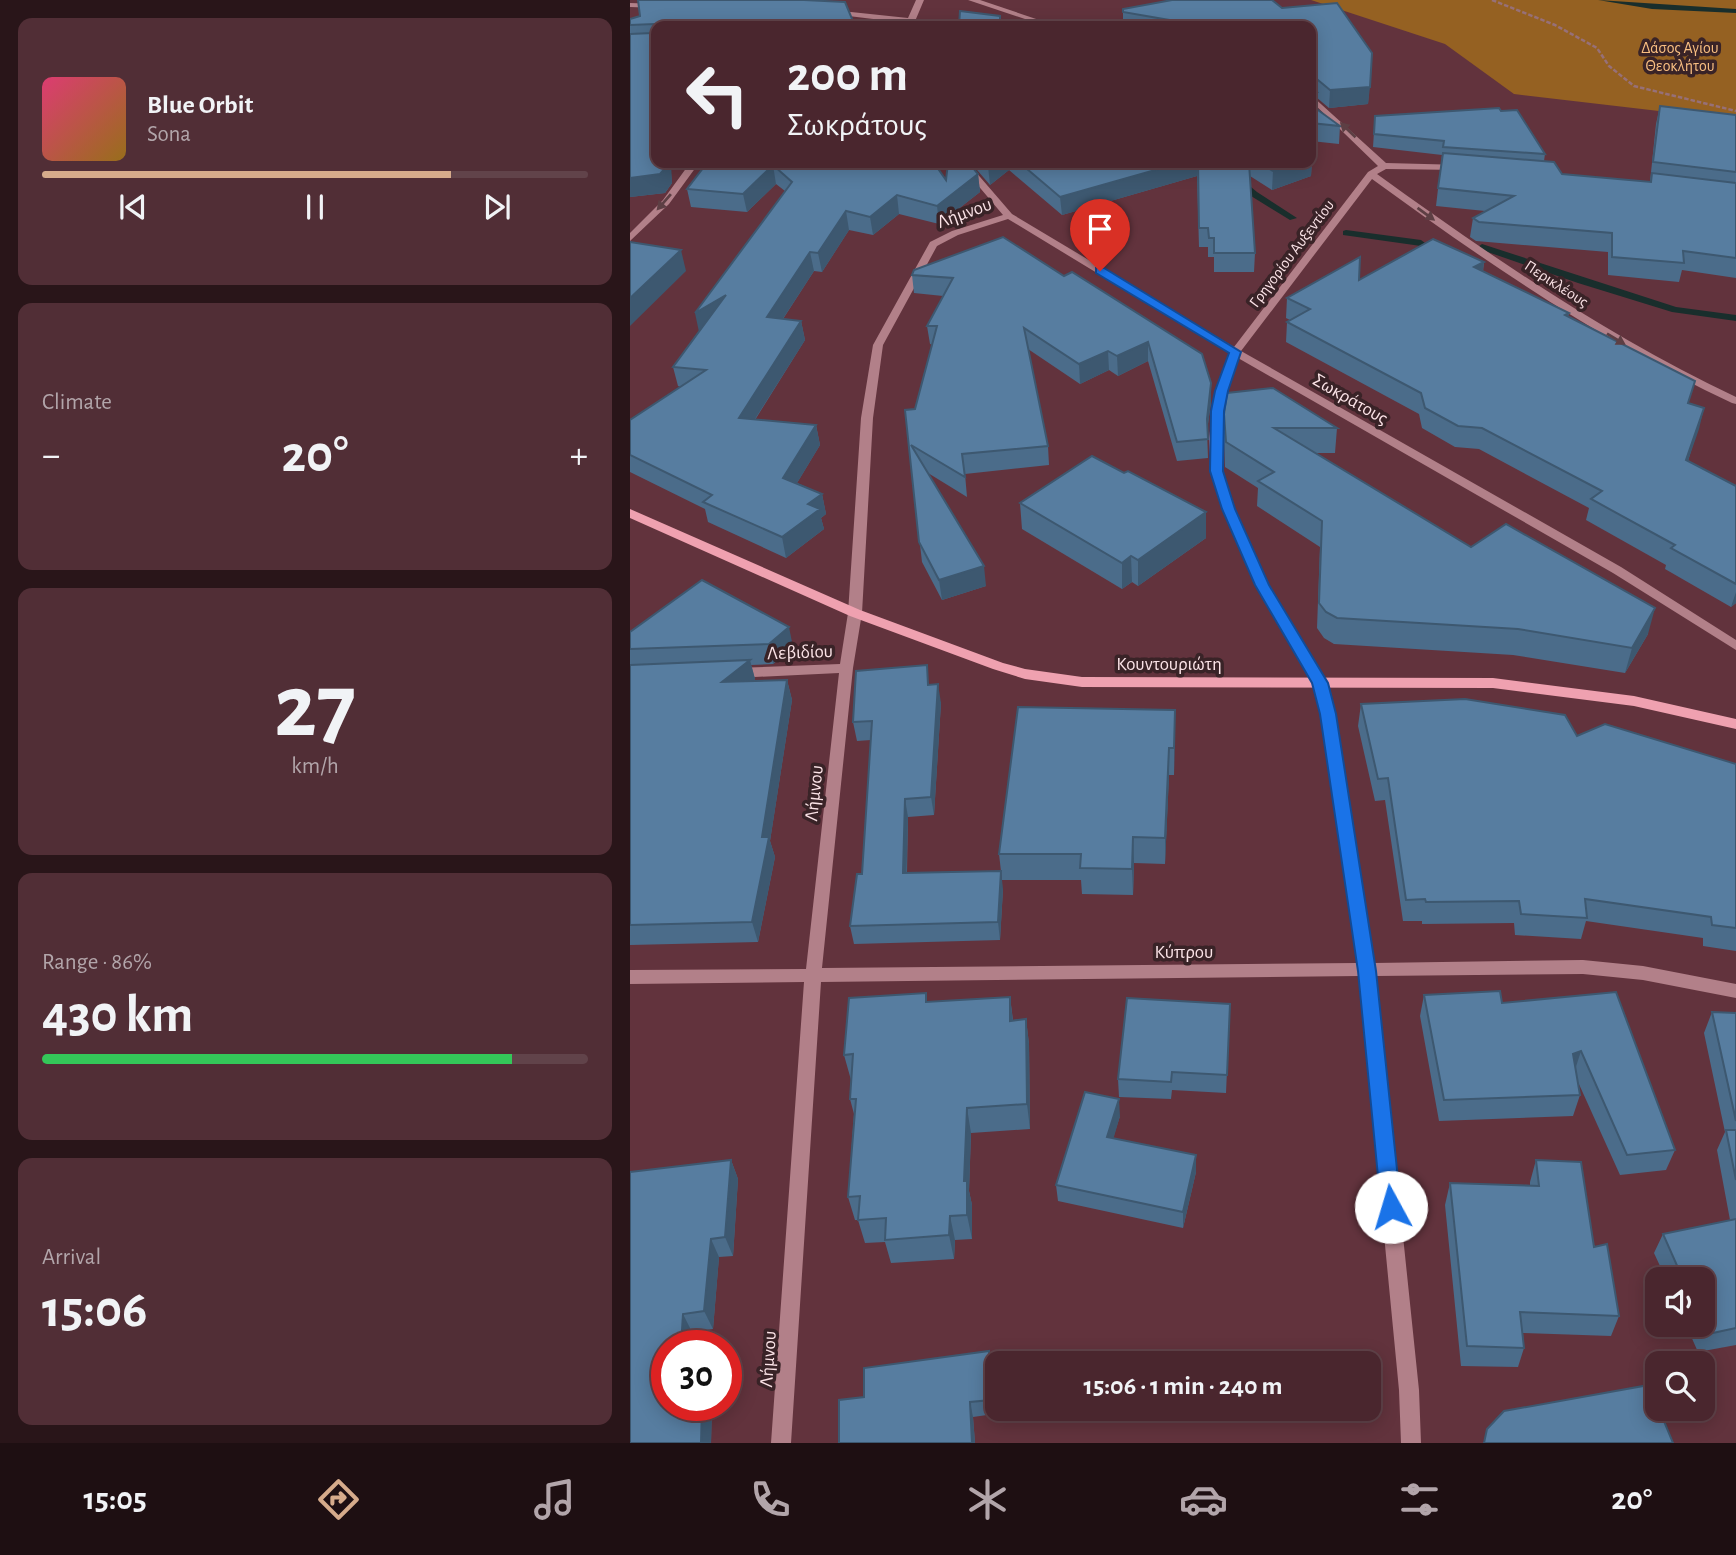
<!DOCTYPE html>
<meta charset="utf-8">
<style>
body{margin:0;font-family:"Alegreya Sans",sans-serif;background:#512e36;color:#f1f3f6;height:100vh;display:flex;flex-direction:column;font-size:26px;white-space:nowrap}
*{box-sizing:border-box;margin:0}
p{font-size:23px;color:#b2a5aa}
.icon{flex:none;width:38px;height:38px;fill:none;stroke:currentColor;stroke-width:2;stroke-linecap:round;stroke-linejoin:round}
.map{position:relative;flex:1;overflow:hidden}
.details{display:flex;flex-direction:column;gap:18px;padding:18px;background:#291519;width:630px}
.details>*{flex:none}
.top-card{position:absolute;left:21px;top:21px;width:665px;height:147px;border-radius:14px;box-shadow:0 4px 18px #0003,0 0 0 2px #61434a;background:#4a262e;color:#f1f3f6;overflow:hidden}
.buttons{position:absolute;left:1015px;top:1267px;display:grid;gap:14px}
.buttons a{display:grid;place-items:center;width:70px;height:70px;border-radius:14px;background:#4a262e;box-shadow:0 4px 18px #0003,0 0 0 2px #61434a;font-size:35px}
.speed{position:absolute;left:21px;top:1330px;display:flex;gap:14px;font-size:35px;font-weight:700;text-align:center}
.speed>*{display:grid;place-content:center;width:91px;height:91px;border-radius:50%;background:#4a262e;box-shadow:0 4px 18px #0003,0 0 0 2px #61434a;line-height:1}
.speed .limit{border:10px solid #d22;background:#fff;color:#111}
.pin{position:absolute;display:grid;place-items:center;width:60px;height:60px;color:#fff;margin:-72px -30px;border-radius:50% 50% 50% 0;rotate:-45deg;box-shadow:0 0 7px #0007}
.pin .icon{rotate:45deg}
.me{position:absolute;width:77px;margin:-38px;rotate:354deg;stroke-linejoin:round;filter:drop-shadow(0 0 5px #0008)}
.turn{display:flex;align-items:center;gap:24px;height:147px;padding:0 21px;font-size:32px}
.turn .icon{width:91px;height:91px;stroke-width:2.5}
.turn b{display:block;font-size:49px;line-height:60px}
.big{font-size:52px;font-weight:700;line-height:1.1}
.details .tile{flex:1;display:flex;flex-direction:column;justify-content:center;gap:10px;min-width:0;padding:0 24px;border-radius:14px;background:#512e36}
.details .dial{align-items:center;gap:0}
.dial b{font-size:91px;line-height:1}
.song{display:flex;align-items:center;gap:21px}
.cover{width:84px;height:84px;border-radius:10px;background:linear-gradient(135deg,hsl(340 70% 55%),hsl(40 70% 35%))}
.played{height:7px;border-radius:4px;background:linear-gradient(90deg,#d6ab8b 75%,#61434a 75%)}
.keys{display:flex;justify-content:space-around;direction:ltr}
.heat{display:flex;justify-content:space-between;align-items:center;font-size:38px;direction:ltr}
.charge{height:10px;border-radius:5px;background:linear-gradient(90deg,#34c759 86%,#61434a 0)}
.trip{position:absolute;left:355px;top:1351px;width:396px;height:70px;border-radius:14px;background:#4a262e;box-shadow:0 4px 18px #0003,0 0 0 2px #61434a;font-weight:700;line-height:70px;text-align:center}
.dock{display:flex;height:112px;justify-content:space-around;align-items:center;background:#1e0f12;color:#b2a5aa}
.dock .icon{width:49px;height:49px}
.dock .active{color:#d6ab8b}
.dock b{font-size:32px;color:#f1f3f6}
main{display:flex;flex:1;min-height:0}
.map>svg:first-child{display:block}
</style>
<main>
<section class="details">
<div class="tile">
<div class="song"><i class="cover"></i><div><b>Blue Orbit</b><p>Sona</p></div></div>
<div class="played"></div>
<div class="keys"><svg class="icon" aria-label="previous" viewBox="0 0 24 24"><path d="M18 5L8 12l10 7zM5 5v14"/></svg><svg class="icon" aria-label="pause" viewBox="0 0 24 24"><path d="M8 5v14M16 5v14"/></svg><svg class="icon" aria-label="next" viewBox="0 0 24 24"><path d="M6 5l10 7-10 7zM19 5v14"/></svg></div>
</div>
<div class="tile"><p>Climate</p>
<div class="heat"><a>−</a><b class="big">20°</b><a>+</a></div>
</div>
<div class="tile dial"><b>27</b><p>km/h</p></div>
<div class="tile"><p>Range · 86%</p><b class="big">430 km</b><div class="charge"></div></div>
<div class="tile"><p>Arrival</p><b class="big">15:06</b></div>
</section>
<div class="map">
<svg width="1106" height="1443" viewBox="0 0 1106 1443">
<rect width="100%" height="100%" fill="#62333d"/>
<polygon fill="#956122" points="681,0 1106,0 1106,120 884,94 815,44"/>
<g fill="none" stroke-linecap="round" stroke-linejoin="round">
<g fill="#192e2c" fill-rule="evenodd">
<polygon points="968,0 1106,9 1106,13 1022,9"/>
<polygon points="583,163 592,163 627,192 667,218 660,220 621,196"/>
<polygon points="716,230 791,240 795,243 791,246 713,235 713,231"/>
<polygon points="852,244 1046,307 1106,315 1106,321 1042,312 948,283 849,249 848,247"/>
</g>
<polyline stroke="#977078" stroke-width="2.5" stroke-dasharray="4.5 2" stroke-linecap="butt" points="862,0 925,25 967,48 979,66 1004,86 1106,111"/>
<g fill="#b28089" fill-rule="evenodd">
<polygon points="286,0 294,0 283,26 275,26 276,23 202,14 198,12 202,10 278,18"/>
<polygon points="338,0 350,0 427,26 416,26"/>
<polygon points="0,3 28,4 32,6 28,8 0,7"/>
<path d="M 681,95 L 756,163 L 833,165 L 833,169 L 830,170 L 756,169 L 747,174 C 862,257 977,336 1106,397 L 1106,404 L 1102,403 C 973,342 857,263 742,179 L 611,351 L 991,567 L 1106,640 L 1106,650 L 983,573 L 608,358 L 597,391 L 591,439 L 593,471 L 604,509 L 638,585 L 697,683 L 705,714 L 744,963 L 953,960 L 1013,966 L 1106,984 L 1106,998 L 1013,980 L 953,974 L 746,976 L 789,1390 L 791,1443 L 771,1443 L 769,1390 L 729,976 L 191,982 L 161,1443 L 141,1443 L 174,982 L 0,984 L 0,970 L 176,969 L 209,673 L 105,678 L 98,673 L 105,668 L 210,664 L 218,613 L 231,418 L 243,345 L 300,242 L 322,231 L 373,215 L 329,163 L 338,163 L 382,214 L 604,347 L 738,172 L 748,166 L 681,101 ZM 378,219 L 599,353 L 585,391 L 579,439 L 581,471 L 592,509 L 626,585 L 683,683 L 691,714 L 728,963 L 192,968 L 223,668 L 232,613 L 243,418 L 253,345 L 307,246 L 328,235 Z"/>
<polygon points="60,163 69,163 39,204 0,241 0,233 33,200"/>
</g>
<polygon fill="#efa1b0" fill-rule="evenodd" points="0,509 230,610 373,663 395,669 452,677 863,678 1004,696 1106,719 1106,729 1004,706 863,688 452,687 395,679 363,669 220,616 0,518"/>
</g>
<g fill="#4b6c8a">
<polygon points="542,0 642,0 652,8 707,3 742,53 738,104 699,108 686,97 686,109 710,126 709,144 681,141 681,26 493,26 493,9"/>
<polygon points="10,16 26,26 42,183 35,193 0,197 0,19"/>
<polygon points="1030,106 1106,115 1106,278 1052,270 1049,282 978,275 978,252 846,241 840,237 843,218 855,211 806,206 812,155 743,147 745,116 871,111 915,154 914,161 932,174 1020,182 1026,124"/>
<polygon points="682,158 681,176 642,190 620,176 625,253 624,272 584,272 584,257 578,257 578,247 569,247 567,176 432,215 379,170 360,185 341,163 681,163"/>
<polygon points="77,163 304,163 316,180 348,174 350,192 309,224 269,214 243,235 219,230 192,272 184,271 153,319 171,321 175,340 125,420 186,425 190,445 167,483 192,494 196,514 191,518 194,529 156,558 78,522 75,509 0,472 0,420 51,387 48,386 43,367 69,331 155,191 146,184 117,212 61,207 57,189"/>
<polygon points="373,237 581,383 581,402 577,431 578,458 547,461 518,361 488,376 479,370 450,384 398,349 418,446 419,465 335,474 337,497 298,473 356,586 312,600 292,562 275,410 285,409 303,345 300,344 297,326 313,296 284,293 282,275"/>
<polygon points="854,262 853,272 939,313 938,317 1059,403 1074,408 1058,461 1106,486 1106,603 1101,607 1035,569 1036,565 956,520 959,508 849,449 825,447 792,428 789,414 656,342 657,322 660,320 656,318 657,298 729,280"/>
<polygon points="594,414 707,428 705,453 686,453 841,547 1018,634 995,673 883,655 704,644 694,638 687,628 690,547 627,506 628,488 595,467 594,439"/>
<polygon points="390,503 576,538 508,586 502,582 492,589 392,529"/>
<polygon points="72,580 163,647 143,664 121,665 125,679 123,681 157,680 162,700 140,841 145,857 128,942 0,945 0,632"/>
<polygon points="300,685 311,703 304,815 278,817 277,873 373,889 370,940 224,944 220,926 232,874 241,740 227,741 223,722"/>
<polygon points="731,704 947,736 1106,764 1106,951 1073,946 1073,938 956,921 951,939 885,935 884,923 792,924 792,921 773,921 755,800 745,801 728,726"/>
<polygon points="545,710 544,775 539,775 535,864 504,863 503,895 452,894 451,880 372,880 369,854"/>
<polygon points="986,992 1045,1150 1036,1170 990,1175 948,1082 950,1095 943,1116 809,1121 790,1016 794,995 872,1003"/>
<polygon points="380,997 383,1020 396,1019 399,1044 400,1129 341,1133 339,1191 342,1205 342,1239 325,1240 324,1259 261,1263 255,1242 235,1243 228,1220 225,1220 218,1197 224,1114 220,1099 221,1080 214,1055 298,1002"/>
<polygon points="600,1004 596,1093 542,1090 541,1099 489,1097 488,1079"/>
<polygon points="1082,1012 1106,1013 1106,1345 1068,1352 1056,1325 1073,1325 1073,1279 1036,1279 1024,1253 1033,1234 1100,1220 1087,1150 1095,1132 1074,1033"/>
<polygon points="490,1116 483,1138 566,1172 553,1228 428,1201 426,1185"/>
<polygon points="101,1160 108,1179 103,1256 89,1257 83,1329 62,1332 37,1405 82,1405 81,1443 0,1443"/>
<polygon points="906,1160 964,1247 989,1316 981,1336 893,1333 894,1348 888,1367 831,1366 815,1205 820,1183 900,1185 900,1182"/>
<polygon points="359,1351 362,1366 364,1414 343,1417 345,1443 209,1443 234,1397"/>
</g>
<g fill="#3d5870">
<polygon points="682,75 681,92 687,92 686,109 681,110 681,79"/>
<polygon points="740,87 738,104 699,108 700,90"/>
<polygon points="681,158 682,158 681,176 642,190 643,171 668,163 681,163"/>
<polygon points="38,163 41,163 42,183 35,193 0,197 0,178"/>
<polygon points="363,163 378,163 379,170 360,185 358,166"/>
<polygon points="550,163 568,163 567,176 432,215 430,197"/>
<polygon points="143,165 146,184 117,212 113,194"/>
<polygon points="348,174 350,192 309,224 307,206"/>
<polygon points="267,195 269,214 243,235 240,217"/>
<polygon points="216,211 219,230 192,272 188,253"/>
<polygon points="51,250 56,271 0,326 0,298"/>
<polygon points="180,252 184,271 141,337 137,317"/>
<polygon points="854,262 851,282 844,267"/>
<polygon points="96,295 69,332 65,313"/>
<polygon points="171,321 175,340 113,438 109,418"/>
<polygon points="518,342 518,361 488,376 487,356"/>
<polygon points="478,351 479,370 450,384 449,364"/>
<polygon points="581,383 581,402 576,439 577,419"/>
<polygon points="1074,408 1069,429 1051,481 1056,460"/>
<polygon points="186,425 190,445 158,498 153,478"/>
<polygon points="192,494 196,514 191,518 194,529 156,558 152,537 178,504"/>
<polygon points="576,512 576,538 508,586 508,560"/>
<polygon points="501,556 502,582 492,589 492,563"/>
<polygon points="354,566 356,586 312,600 309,580"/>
<polygon points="1106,592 1106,603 1101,607"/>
<polygon points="1025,608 1018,634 995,673 1002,648"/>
<polygon points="159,627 163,647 143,664 139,644"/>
<polygon points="120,660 125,679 98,702 92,682"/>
<polygon points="157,680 162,700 140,841 145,857 128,942 122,922 132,837"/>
<polygon points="308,684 311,703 304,815 301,797"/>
<polygon points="545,710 545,736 544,775 544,748"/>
<polygon points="539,748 539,775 535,864 535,838"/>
<polygon points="275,799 278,817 276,891 273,873"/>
<polygon points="503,837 504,863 503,895 502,869"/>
<polygon points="371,871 373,889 370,940 368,922"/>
<polygon points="380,997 383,1022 380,1021"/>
<polygon points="396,1019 399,1044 400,1129 397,1104"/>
<polygon points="951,1051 944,1073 943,1054"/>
<polygon points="489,1099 490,1116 479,1154 477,1137"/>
<polygon points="337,1108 341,1133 339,1191 342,1205 342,1239 337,1215 334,1181"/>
<polygon points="566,1155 566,1172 553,1228 553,1212"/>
<polygon points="101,1160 108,1179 103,1256 95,1237"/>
<polygon points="320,1216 325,1240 324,1259 319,1235"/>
<polygon points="81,1239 89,1257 83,1329 74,1311"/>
<polygon points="53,1314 62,1332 61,1346 51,1346"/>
<polygon points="359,1351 362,1366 364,1414 361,1400"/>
<polygon points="340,1402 343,1417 345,1443 342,1443"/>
<polygon points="72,1405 82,1405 81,1443 71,1443"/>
</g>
<g fill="#577da0" stroke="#3d5870" stroke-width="2">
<polygon points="8,0 174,0 215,2 225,26 26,26 26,163 38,163 38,165 30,174 0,178 0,34 22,33 24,24 0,25 0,19 10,16"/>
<polygon points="542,0 642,0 652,8 707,3 742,53 740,87 700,90 682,75 681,79 681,26 551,26 536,23 539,20 493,12 493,9"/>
<polygon points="330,11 370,16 370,26 329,26"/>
<polygon points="681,85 687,92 681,92"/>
<polygon points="681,105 710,126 681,123"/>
<polygon points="1030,106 1106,115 1106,172 1023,162"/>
<polygon points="869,108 871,111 887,110 915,154 813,147 814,141 744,134 745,116"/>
<polygon points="813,153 924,162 932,174 1021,182 1022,173 1106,183 1106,258 1053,251 1054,263 982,257 982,233 849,222 843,218 884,196 808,188"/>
<polygon points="77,163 304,163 316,180 318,163 339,163 348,174 307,206 267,195 240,217 216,211 188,253 180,252 137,317 171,321 109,418 186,425 153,478 192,494 178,504 190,509 152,537 73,502 82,495 0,455 0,420 76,370 43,367 96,295 65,313 162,182 143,165 113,194 57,189"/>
<polygon points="390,163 550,163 430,197"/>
<polygon points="568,163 619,163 625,253 584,253 584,238 579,238 578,228 569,228"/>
<polygon points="629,163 668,163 643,171"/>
<polygon points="373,237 434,276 442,272 572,354 581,383 577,419 578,439 547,442 518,342 487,356 478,351 449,364 394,328 418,446 332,454 335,477 281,445 354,566 309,580 289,542 275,410 285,409 307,326 297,326 323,278 282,275 284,270"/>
<polygon points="803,239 854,262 844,267 939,313 935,315 1065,381 1058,403 1074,408 1056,460 1106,486 1106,584 1041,548 1045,545 961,499 972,491 852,428 828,426 795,408 791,393 657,322 680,309 657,298 730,257 729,280"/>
<polygon points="0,242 51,250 0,298"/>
<polygon points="643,388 707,428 644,428 841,547 876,524 1025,608 1002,648 888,629 707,618 696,612 689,603 692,521 628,481 644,472 596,442 594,414 597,393"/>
<polygon points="462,456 494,473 498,471 576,512 508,560 501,556 492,563 390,503"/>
<polygon points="72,580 159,627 139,644 0,649 0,632"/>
<polygon points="120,660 92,682 157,680 132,837 139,837 122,922 0,925 0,665"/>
<polygon points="297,665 298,685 308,684 301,797 275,799 273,873 371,871 368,922 220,926 227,874 232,874 242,721 223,722 226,671"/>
<polygon points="835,699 935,715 947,736 975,724 1106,764 1106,928 1082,925 1081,917 955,899 957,918 891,914 889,901 796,902 795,899 776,900 758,778 748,779 731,704"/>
<polygon points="388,707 545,710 544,748 539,748 535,838 503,837 502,869 450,868 451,854 369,854"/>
<polygon points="870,991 872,1003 986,992 1045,1150 997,1155 951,1051 943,1054 950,1095 814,1100 794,995"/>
<polygon points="296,993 296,1002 380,997 380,1021 396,1019 397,1104 337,1108 334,1181 337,1181 337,1215 320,1216 319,1235 255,1240 256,1218 228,1220 230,1196 218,1197 226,1099 220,1099 223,1054 214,1055 219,998"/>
<polygon points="497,998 600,1004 597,1075 542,1072 541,1082 488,1079"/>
<polygon points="1082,1012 1106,1013 1106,1121"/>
<polygon points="455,1092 489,1099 477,1137 566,1155 553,1212 426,1185"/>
<polygon points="1096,1130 1106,1130 1106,1180"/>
<polygon points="101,1160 95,1237 81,1239 74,1311 53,1314 51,1346 37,1346 37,1405 72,1405 71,1443 0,1443 0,1172"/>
<polygon points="906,1160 951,1162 964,1247 977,1244 989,1316 890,1312 894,1348 837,1346 820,1183 909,1186"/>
<polygon points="1106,1219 1106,1328 1078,1334 1073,1322 1073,1279 1053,1279 1033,1234"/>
<polygon points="359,1351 361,1400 340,1402 342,1443 209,1443 209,1400 234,1397 234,1368"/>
<polygon points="1019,1385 1027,1405 1027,1409 1029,1409 1043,1443 854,1443 857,1429 874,1411"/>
</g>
<defs><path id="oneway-solid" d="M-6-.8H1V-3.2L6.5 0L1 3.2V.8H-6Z" transform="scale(1.75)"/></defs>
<g fill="#5d3f44">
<use href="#oneway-solid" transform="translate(718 130) rotate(-136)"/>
<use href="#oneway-solid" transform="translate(34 202) rotate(131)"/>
<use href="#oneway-solid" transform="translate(796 214) rotate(36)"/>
<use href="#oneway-solid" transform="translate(986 339) rotate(31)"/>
</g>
<polygon fill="#1a73e8" stroke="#114b97" stroke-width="2" points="466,268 474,268 611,352 598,391 594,411 593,471 605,509 639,585 698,683 706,714 746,971 771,1207 768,1214 761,1216 754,1214 751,1207 728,971 690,714 682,683 625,585 592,509 580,471 581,411 585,391 599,353 466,273"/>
<g text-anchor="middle" stroke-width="7" stroke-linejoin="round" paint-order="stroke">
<g font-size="16" fill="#f9bf82" stroke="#392327">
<text x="1050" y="53">Δάσος Αγίου<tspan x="1050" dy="18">Θεοκλήτου</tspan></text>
</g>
<g font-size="16" fill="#fbe3e7" stroke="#392327">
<text transform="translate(661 253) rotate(-53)" y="6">Γρηγορίου Αυξεντίου</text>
<text transform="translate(927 283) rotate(33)" y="6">Περικλέους</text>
</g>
<g font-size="19" fill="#fbe3e7" stroke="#392327">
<text transform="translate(334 212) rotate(-20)" y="7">Λήμνου</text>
<text transform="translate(721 398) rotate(30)" y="7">Σωκράτους</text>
<text transform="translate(170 651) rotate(-2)" y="7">Λεβιδίου</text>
<text x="539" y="670">Κουντουριώτη</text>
<text transform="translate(183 793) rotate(-84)" y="7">Λήμνου</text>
<text x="554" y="958">Κύπρου</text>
<text transform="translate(137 1359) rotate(-86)" y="7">Λήμνου</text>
</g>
</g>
</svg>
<div class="buttons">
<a><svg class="icon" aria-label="sound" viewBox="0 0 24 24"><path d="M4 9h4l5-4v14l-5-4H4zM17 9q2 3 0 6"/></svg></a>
<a><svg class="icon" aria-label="search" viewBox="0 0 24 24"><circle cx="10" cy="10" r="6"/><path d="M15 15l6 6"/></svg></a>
</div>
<div class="speed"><div class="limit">30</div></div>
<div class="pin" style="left:470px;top:271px;background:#d93025"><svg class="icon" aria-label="arrive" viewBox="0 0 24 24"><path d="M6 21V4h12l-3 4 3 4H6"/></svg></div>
<svg class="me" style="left:761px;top:1207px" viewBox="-20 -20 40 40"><circle r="19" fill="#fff"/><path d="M0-13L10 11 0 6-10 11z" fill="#1a73e8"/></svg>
<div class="trip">15:06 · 1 min · 240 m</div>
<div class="top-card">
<div class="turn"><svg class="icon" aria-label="left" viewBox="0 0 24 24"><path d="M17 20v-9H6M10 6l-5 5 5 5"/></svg><div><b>200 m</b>Σωκράτους</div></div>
</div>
</div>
</main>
<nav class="dock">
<b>15:05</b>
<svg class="icon active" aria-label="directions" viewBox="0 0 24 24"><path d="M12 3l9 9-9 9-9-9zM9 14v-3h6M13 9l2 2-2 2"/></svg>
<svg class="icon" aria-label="music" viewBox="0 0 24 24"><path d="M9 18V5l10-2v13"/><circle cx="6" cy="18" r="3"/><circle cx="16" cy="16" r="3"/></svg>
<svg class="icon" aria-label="phone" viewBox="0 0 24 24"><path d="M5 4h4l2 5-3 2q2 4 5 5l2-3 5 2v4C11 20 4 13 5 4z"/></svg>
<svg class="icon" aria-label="climate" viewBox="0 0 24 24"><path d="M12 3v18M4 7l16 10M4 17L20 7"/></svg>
<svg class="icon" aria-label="car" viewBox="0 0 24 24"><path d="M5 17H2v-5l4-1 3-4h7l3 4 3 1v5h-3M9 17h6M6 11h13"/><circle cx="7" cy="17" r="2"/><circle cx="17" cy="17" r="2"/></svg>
<svg class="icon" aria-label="filters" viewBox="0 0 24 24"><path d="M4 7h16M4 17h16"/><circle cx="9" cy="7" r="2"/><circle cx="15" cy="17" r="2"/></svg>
<b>20°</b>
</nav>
